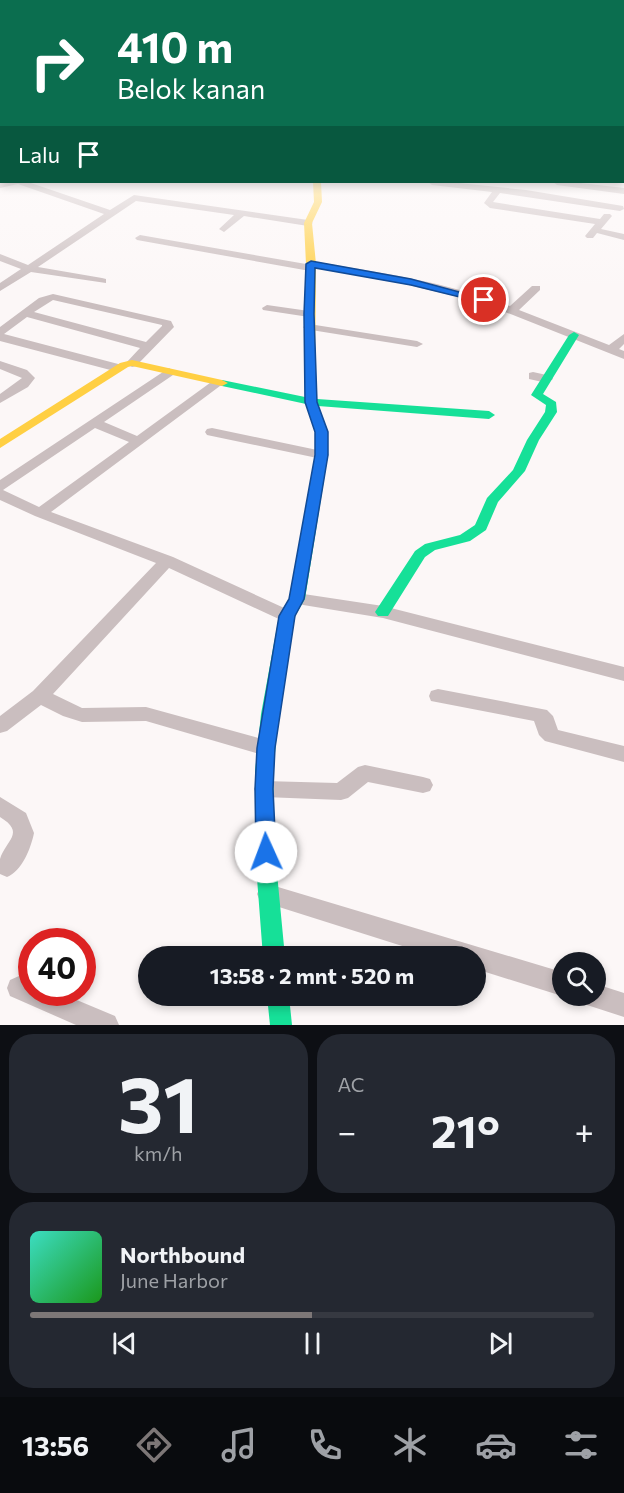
<!DOCTYPE html>
<html lang="id">
<meta charset="utf-8">
<style>
body{margin:0;font-family:Commissioner,sans-serif;background:#242831;color:#f1f3f6;height:100vh;display:flex;flex-direction:column;font-size:22px;white-space:nowrap}
*{box-sizing:border-box;margin:0}
p{font-size:20px;color:#9ea1a6}
.icon{flex:none;width:33px;height:33px;fill:none;stroke:currentColor;stroke-width:2;stroke-linecap:round;stroke-linejoin:round}
.map{position:relative;height:1025px;overflow:hidden}
.side{display:flex;flex-direction:column;gap:9px;padding:9px;background:#0d0f14;flex:1}
.side>*{flex:none}
.banner{position:absolute;left:0px;top:0px;width:624px;height:183px;box-shadow:0 3px 9px #0003;background:#0b6e4f;color:#fff;overflow:hidden}
.controls{position:absolute;left:552px;top:952px;display:grid;gap:12px}
.controls a{display:grid;place-items:center;width:54px;height:54px;border-radius:50%;background:#171b24;box-shadow:0 3px 9px #0003;font-size:30px}
.speed{position:absolute;left:18px;top:928px;display:flex;gap:12px;font-size:30px;font-weight:700;text-align:center}
.speed>*{display:grid;place-content:center;width:78px;height:78px;border-radius:50%;background:#171b24;box-shadow:0 3px 9px #0003;line-height:1}
.speed .limit{border:9px solid #d22;background:#fff;color:#111}
.pin{position:absolute;display:grid;place-items:center;width:51px;height:51px;color:#fff;margin:-26px;border:3px solid #fff;border-radius:50%;box-shadow:0 2px 6px #0007}
.me{position:absolute;width:66px;margin:-33px;rotate:358deg;stroke-linejoin:round;filter:drop-shadow(0 0 4px #0008)}
.turn{display:flex;align-items:center;gap:21px;height:126px;padding:0 18px;font-size:27px}
.turn .icon{width:78px;height:78px;stroke-width:2.5}
.turn b{display:block;font-size:42px;line-height:51px}
.then{display:flex;align-items:center;height:57px;padding:0 18px;background:#0003;gap:12px;font-size:22px}
.big{font-size:45px;font-weight:700;line-height:1.1}
.side .widget{flex:1;display:flex;flex-direction:column;justify-content:center;gap:9px;min-width:0;padding:0 21px;border-radius:24px;background:#242831}
.side .dial{align-items:center;gap:0}
.dial b{font-size:78px;line-height:1}
.song{display:flex;align-items:center;gap:18px}
.cover{width:72px;height:72px;border-radius:9px;background:linear-gradient(135deg,hsl(170 70% 55%),hsl(120 70% 35%))}
.played{height:6px;border-radius:3px;background:linear-gradient(90deg,#7d7777 50%,#363941 50%)}
.keys{display:flex;justify-content:space-around;direction:ltr}
.heat{display:flex;justify-content:space-between;align-items:center;font-size:33px;direction:ltr}
.side .tiles{flex:1;display:grid;gap:9px;grid-template-columns:1fr 1fr}
.widget:last-child{grid-column:span 2}
.trip{position:absolute;left:138px;top:946px;width:348px;height:60px;border-radius:30px;background:#171b24;box-shadow:0 3px 9px #0003;font-weight:700;line-height:60px;text-align:center}
.dock{display:flex;height:96px;justify-content:space-around;align-items:center;background:#090b0e;color:#9ea1a6}
.dock .icon{width:42px;height:42px}
.dock .on{color:#7d7777}
.dock b{font-size:27px;color:#f1f3f6}
.map>svg:first-child{display:block}
</style>
<div class="map">
<svg width="624" height="1025" viewBox="0 0 624 1025">
<rect width="100%" height="100%" fill="#fcf7f7"/>
<g fill="none" stroke-linecap="round" stroke-linejoin="round">
<g fill="#cabebf" fill-rule="evenodd">
<rect x="622" y="158" width="2" height="4"/>
<polygon points="0,163 2,163 0,168"/>
<polygon points="0,182 28,182 110,210 134,195 308,220 313,223 308,226 244,216 224,232 219,229 234,215 136,201 38,267 102,278 106,279 106,283 31,272 0,291 0,283 21,269 0,261 0,254 28,265 104,214 18,184 0,188"/>
<polygon points="428,182 449,182 526,190 623,206 624,209 620,211 500,193 493,202 600,219 604,214 610,214 612,216 601,229 624,234 624,240 597,233 593,238 587,238 585,236 595,224 490,208 484,203 492,192 432,185"/>
<polygon points="553,182 572,182 624,188 624,194 557,185"/>
<path d="M 140,235 L 306,264 L 311,261 C 377,272 447,282 510,306 L 532,286 L 540,286 L 540,290 L 519,310 L 609,345 L 624,334 L 624,344 L 619,349 L 624,351 L 624,359 L 480,302 L 387,280 L 315,268 L 310,271 L 137,240 L 135,238 Z"/>
<path d="M 53,294 L 171,321 L 174,327 L 136,366 L 132,367 L 126,363 L 140,348 L 27,317 L 4,334 L 122,365 L 124,368 L 118,372 L 0,341 L 0,327 L 39,298 ZM 53,300 L 162,325 L 162,326 L 146,342 L 34,312 Z"/>
<polygon points="267,305 309,311 315,314 309,317 263,310 262,308"/>
<polygon points="309,324 417,341 423,344 417,347 305,329 303,327"/>
<polygon points="0,361 27,370 35,378 28,387 0,403 0,394 22,378 0,369"/>
<path d="M 169,368 L 175,372 L 173,375 L 104,422 L 137,436 L 214,380 L 222,380 L 224,383 L 51,512 L 173,557 L 293,612 L 296,616 L 293,620 L 281,620 L 169,568 L 53,694 L 82,708 L 146,707 L 266,740 L 273,743 L 276,748 L 273,753 L 266,756 L 146,721 L 82,722 L 63,716 L 41,705 L 7,731 L 0,733 L 0,716 L 33,691 L 156,563 L 35,516 L 0,500 L 0,480 ZM 95,428 L 129,442 L 39,507 L 3,490 Z"/>
<polygon points="533,372 551,376 553,379 547,383 529,379 529,373"/>
<polygon points="212,428 322,451 329,455 322,459 207,435 205,432 207,429"/>
<polygon points="297,593 383,606 624,667 624,681 383,618 291,603 289,599 291,595"/>
<polygon points="438,689 547,710 553,716 558,730 624,746 624,762 545,741 539,735 534,721 431,701 429,696 431,691"/>
<polygon points="365,765 423,777 430,779 433,785 430,791 423,793 368,782 348,798 341,800 264,797 257,795 254,789 257,783 264,781 337,783 358,767"/>
<path d="M 0,797 L 26,813 L 34,833 C 31,848 22,871 7,877 L 0,874 C 0,870 0,863 0,859 C 6,840 26,833 0,817 Z"/>
<polygon points="268,884 562,972 562,996 476,969 476,957 437,957 260,901 257,894 260,887"/>
<polygon points="19,976 32,981 32,993 60,993 115,1016 119,1025 76,1025 10,996 7,988 10,980"/>
<polygon points="596,984 624,993 624,1017 587,1005 584,996 596,996"/>
</g>
<g fill="#16e098" fill-rule="evenodd">
<polygon points="574,332 579,335 543,394 556,402 557,412 539,440 525,471 498,502 486,530 470,541 435,550 425,557 388,616 378,616 375,612 415,551 425,544 460,535 475,525 487,498 513,470 527,440 545,412 546,405 531,395 569,335"/>
<polygon points="310,368 315,371 317,399 489,411 495,415 489,419 318,406 327,432 328,455 305,599 295,616 279,714 273,772 275,852 285,957 263,957 255,852 255,772 261,714 279,616 289,599 316,455 315,432 306,404 222,386 216,383 222,380 305,397 305,371"/>
<polygon points="267,996 289,996 292,1025 270,1025"/>
</g>
<g fill="#ffcf43" fill-rule="evenodd">
<polygon points="313,182 321,182 322,202 312,223 316,264 315,371 310,374 305,371 306,264 304,223 314,202"/>
<polygon points="132,360 222,380 228,383 222,386 132,366 128,367 0,448 0,439 120,363"/>
</g>
</g>
<linearGradient id="sky" x2="0" y2="1"><stop stop-color="#a7b1d2"/><stop offset="0.51" stop-color="#fefbfb"/><stop offset="1" stop-color="#fefbfb" stop-opacity="0"/></linearGradient>
<rect width="624" height="292" fill="url(#sky)"/>
<polygon fill="#1a73e8" stroke="#114b97" stroke-width="1.5" points="311,261 411,279 489,300 484,303 411,285 315,268 314,314 317,402 328,432 328,455 304,599 295,616 275,748 273,789 276,852 273,858 266,861 259,858 256,852 255,789 257,748 279,616 289,599 315,455 315,432 305,402 304,314 306,264"/>
</svg>
<div class="controls">
<a><svg class="icon" aria-label="search" viewBox="0 0 24 24"><circle cx="10" cy="10" r="6"/><path d="M15 15l6 6"/></svg></a>
</div>
<div class="speed"><div class="limit">40</div></div>
<div class="pin" style="left:484px;top:300px;background:#d93025"><svg class="icon" aria-label="arrive" viewBox="0 0 24 24"><path d="M6 21V4h12l-3 4 3 4H6"/></svg></div>
<svg class="me" style="left:266px;top:852px" viewBox="-20 -20 40 40"><circle r="19" fill="#fff"/><path d="M0-13L10 11 0 6-10 11z" fill="#1a73e8"/></svg>
<div class="trip">13:58 · 2 mnt · 520 m</div>
<div class="banner">
<div class="turn"><svg class="icon" aria-label="right" viewBox="0 0 24 24"><path d="M7 20v-9h11M14 6l5 5-5 5"/></svg><div><b>410 m</b>Belok kanan</div></div>
<div class="then">Lalu<svg class="icon" aria-label="arrive" viewBox="0 0 24 24"><path d="M6 21V4h12l-3 4 3 4H6"/></svg></div>
</div>
</div>
<section class="side">
<div class="tiles">
<div class="widget dial"><b>31</b><p>km/h</p></div>
<div class="widget"><p>AC</p>
<div class="heat"><a>−</a><b class="big">21°</b><a>+</a></div>
</div>
<div class="widget">
<div class="song"><i class="cover"></i><div><b>Northbound</b><p>June Harbor</p></div></div>
<div class="played"></div>
<div class="keys"><svg class="icon" aria-label="previous" viewBox="0 0 24 24"><path d="M18 5L8 12l10 7zM5 5v14"/></svg><svg class="icon" aria-label="pause" viewBox="0 0 24 24"><path d="M8 5v14M16 5v14"/></svg><svg class="icon" aria-label="next" viewBox="0 0 24 24"><path d="M6 5l10 7-10 7zM19 5v14"/></svg></div>
</div>
</div>
</section>
<nav class="dock">
<b>13:56</b>
<svg class="icon on" aria-label="directions" viewBox="0 0 24 24"><path d="M12 3l9 9-9 9-9-9zM9 14v-3h6M13 9l2 2-2 2"/></svg>
<svg class="icon" aria-label="music" viewBox="0 0 24 24"><path d="M9 18V5l10-2v13"/><circle cx="6" cy="18" r="3"/><circle cx="16" cy="16" r="3"/></svg>
<svg class="icon" aria-label="phone" viewBox="0 0 24 24"><path d="M5 4h4l2 5-3 2q2 4 5 5l2-3 5 2v4C11 20 4 13 5 4z"/></svg>
<svg class="icon" aria-label="climate" viewBox="0 0 24 24"><path d="M12 3v18M4 7l16 10M4 17L20 7"/></svg>
<svg class="icon" aria-label="car" viewBox="0 0 24 24"><path d="M5 17H2v-5l4-1 3-4h7l3 4 3 1v5h-3M9 17h6M6 11h13"/><circle cx="7" cy="17" r="2"/><circle cx="17" cy="17" r="2"/></svg>
<svg class="icon" aria-label="filters" viewBox="0 0 24 24"><path d="M4 7h16M4 17h16"/><circle cx="9" cy="7" r="2"/><circle cx="15" cy="17" r="2"/></svg>
</nav>
